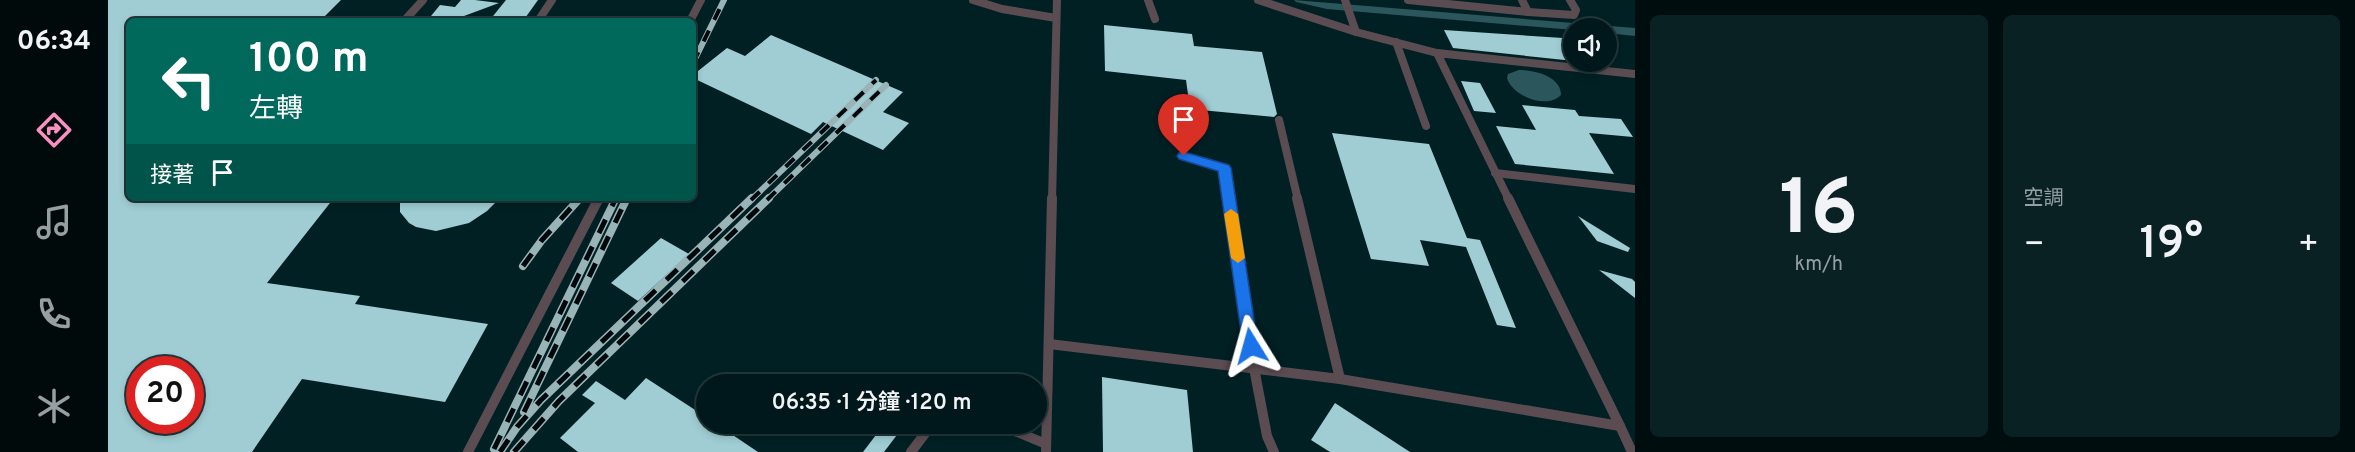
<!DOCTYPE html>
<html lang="zh-TW">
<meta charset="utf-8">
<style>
body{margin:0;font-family:Overpass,"Noto Sans TC",sans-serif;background:#0a2124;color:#f1f3f6;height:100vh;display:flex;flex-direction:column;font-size:22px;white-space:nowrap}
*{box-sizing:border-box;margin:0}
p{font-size:20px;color:#95a0a3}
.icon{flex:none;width:33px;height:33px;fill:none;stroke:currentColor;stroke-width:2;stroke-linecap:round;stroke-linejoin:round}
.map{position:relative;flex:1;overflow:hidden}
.drawer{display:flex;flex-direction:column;gap:15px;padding:15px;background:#000d0f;width:720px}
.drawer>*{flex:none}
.hud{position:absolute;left:18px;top:18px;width:570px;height:183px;border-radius:9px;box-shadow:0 3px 9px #0003,0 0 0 2px #22373a;background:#00695c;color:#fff;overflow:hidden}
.fabs{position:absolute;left:1455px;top:18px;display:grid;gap:12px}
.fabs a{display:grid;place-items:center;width:54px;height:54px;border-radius:50%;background:#00181b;box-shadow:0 3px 9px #0003,0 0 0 2px #22373a;font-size:30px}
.speed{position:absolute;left:18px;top:356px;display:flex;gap:12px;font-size:30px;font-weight:700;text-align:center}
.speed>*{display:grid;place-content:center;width:78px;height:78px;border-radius:50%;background:#00181b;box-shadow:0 3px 9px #0003,0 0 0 2px #22373a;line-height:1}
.speed .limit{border:9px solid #d22;background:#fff;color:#111}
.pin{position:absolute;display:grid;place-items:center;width:51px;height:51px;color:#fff;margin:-62px -26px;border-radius:50% 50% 50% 0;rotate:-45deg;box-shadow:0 0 6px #0007}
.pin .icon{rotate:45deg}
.me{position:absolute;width:66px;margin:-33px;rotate:352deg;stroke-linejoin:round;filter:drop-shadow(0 0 4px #0008)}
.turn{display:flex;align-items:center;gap:21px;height:126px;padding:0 24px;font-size:27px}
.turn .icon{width:78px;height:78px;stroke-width:2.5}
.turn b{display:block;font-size:42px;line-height:51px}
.then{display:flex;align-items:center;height:57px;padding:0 24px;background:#0003;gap:12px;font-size:22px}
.big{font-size:45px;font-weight:600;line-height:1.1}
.drawer .widget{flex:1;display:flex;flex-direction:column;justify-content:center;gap:9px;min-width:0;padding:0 21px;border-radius:9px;background:#0a2124}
.drawer .dial{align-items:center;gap:0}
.dial b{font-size:78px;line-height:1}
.heat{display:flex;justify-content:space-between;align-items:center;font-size:33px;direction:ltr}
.drawer .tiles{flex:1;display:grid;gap:15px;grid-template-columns:repeat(2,1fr)}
.trip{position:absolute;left:588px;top:374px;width:351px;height:60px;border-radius:30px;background:#00181b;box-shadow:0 3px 9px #0003,0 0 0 2px #22373a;font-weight:600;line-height:60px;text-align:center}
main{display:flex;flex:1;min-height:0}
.menu{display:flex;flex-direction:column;width:108px;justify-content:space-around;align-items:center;background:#000a0b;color:#95a0a3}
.menu .icon{width:42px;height:42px}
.menu .active{color:#fc8fc2}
.menu b{font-size:27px;color:#f1f3f6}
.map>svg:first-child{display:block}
</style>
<main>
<nav class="menu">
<b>06:34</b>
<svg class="icon active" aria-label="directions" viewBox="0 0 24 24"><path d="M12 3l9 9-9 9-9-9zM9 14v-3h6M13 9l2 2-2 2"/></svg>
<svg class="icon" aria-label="music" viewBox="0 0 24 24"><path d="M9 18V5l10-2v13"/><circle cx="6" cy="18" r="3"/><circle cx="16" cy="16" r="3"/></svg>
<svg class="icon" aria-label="phone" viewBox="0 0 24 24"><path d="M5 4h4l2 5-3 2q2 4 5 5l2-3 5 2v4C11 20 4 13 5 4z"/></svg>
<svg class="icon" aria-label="climate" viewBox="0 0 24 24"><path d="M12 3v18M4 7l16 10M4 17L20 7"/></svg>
</nav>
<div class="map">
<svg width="1527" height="452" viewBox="0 0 1527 452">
<rect width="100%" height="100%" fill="#002024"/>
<path fill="#2b565b" d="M 1411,70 C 1426,70 1453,76 1453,95 C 1439,110 1404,96 1399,78 L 1400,74 Z"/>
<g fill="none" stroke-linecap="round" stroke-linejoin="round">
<polygon fill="#2b565b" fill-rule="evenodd" points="1186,0 1527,28 1527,36 1498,33 1498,28 1466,30 1219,9 1188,2"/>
</g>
<g fill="#9fcdd3" fill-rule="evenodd">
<path d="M 0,0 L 233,0 L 212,21 L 21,21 L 21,198 L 185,198 L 222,203 L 159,283 L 252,296 L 247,304 L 380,324 L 337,402 L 194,379 L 144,452 L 0,452 ZM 32,369 L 82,369 L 82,420 L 32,420 Z"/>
<polygon points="353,0 367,0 391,3 356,16 351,16 348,19 323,16 332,5 347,7"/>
<polygon points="398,0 430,0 415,21 381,21"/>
<polygon points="996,25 1084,34 1086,46 1154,52 1169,114 1166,117 1082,109 1078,80 997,71"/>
<polygon points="1336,30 1455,38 1466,55 1466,61 1345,48"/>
<polygon points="663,35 795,92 775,112 801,123 775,150 715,122 703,134 585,78 585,75 619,48 637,56"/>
<polygon points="1353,81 1372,83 1388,113 1366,111"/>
<polygon points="1414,105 1467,110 1471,116 1513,119 1525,137 1481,133 1506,174 1407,164 1388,126 1428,130"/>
<polygon points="1224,133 1321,144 1359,238 1372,240 1408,328 1389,325 1358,247 1312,240 1321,266 1263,259"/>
<polygon points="292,198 392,198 379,211 361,223 328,231 308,227 301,223 292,212"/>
<polygon points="1470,216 1522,248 1520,252 1489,241"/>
<polygon points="553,238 581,254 530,301 503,283"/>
<polygon points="1491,270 1524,279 1527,282 1527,298"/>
<polygon points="994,377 1079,390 1085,452 995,452"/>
<polygon points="538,378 598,417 598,423 607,423 650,452 470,452 452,438 487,403 474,395 488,381 517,400"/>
<polygon points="1227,403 1302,452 1222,452 1203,440"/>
<polygon points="777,423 798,423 776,452 755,452"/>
</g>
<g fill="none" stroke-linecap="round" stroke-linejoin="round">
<g stroke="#5b4c52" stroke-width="8">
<polyline points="865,0 894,9 948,18"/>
<polyline points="1040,0 1047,19"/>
<polyline points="1150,0 1248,32 1329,53"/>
<polyline points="1237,0 1248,32"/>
<polyline points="1300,0 1420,12 1414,0"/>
<polyline points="1420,12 1466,15 1468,10 1462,0"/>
<polyline points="296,21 315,0"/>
<polyline points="430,21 444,0"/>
<polyline points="582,21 593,0"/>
<polyline points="1288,42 1318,126"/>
<polyline points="1171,120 1190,200"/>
<polyline points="1075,156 1116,168 1121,200"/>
<polyline points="1387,173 1527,189"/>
<polyline points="944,200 949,0"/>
<polyline points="1401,200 1329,53 1527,74"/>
</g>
<g stroke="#5b4c52" stroke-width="10">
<polyline points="1121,198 1146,368 1159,436 1166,452"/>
<polyline points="1189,198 1232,379"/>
<polyline points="941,344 1232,379 1512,426 1400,198"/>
<polyline points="888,423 938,444"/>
<polyline points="1512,426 1524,452"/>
<polyline points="360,452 491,198"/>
<polyline points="803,452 825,423"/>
<polyline points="938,452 944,198"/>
</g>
<g stroke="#99b4b7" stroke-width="6">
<g id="rail-far1">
<polyline points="585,63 616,0"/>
<polyline points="470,200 472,198"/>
<polyline points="643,200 768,80"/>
<polyline points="659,200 778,85"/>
</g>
</g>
<g stroke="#99b4b7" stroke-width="8">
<g id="rail">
<polyline points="415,266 434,240 472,198"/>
<polyline points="416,412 519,198"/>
<polyline points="386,449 508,198"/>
<polyline points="392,452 409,427 433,400 644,198"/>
<polyline points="406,452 451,401 661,198"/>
</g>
</g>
<use href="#rail-far1" stroke="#00080b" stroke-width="4" stroke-dasharray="12" stroke-linecap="butt"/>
<use href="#rail" stroke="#00080b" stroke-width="5" stroke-dasharray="15" stroke-linecap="butt"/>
</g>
<polygon fill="#1a73e8" stroke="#114b97" stroke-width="1.5" points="1076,152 1121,165 1123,168 1150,346 1148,350 1143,352 1137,350 1135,346 1110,171 1071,159 1069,156 1071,153"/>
<polygon fill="#f59e0b" points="1123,209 1130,214 1137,258 1130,263 1123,258 1116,214"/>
</svg>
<div class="fabs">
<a><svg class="icon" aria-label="sound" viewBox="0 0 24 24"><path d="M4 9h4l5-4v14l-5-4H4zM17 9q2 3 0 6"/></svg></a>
</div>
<div class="speed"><div class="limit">20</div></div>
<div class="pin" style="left:1076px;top:156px;background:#d93025"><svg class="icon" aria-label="arrive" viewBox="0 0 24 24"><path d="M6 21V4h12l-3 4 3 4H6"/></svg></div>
<svg class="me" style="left:1143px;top:346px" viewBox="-20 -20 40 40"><path d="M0-17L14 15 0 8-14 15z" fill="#1a73e8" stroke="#fff" stroke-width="4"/></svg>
<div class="trip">06:35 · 1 分鐘 · 120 m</div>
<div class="hud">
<div class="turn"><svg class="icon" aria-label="left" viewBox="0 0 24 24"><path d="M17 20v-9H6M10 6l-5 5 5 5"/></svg><div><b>100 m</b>左轉</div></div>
<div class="then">接著<svg class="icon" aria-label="arrive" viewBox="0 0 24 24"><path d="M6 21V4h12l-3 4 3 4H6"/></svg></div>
</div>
</div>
<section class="drawer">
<div class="tiles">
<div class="widget dial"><b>16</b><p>km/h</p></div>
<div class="widget"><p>空調</p>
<div class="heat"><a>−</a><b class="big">19°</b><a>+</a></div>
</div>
</div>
</section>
</main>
